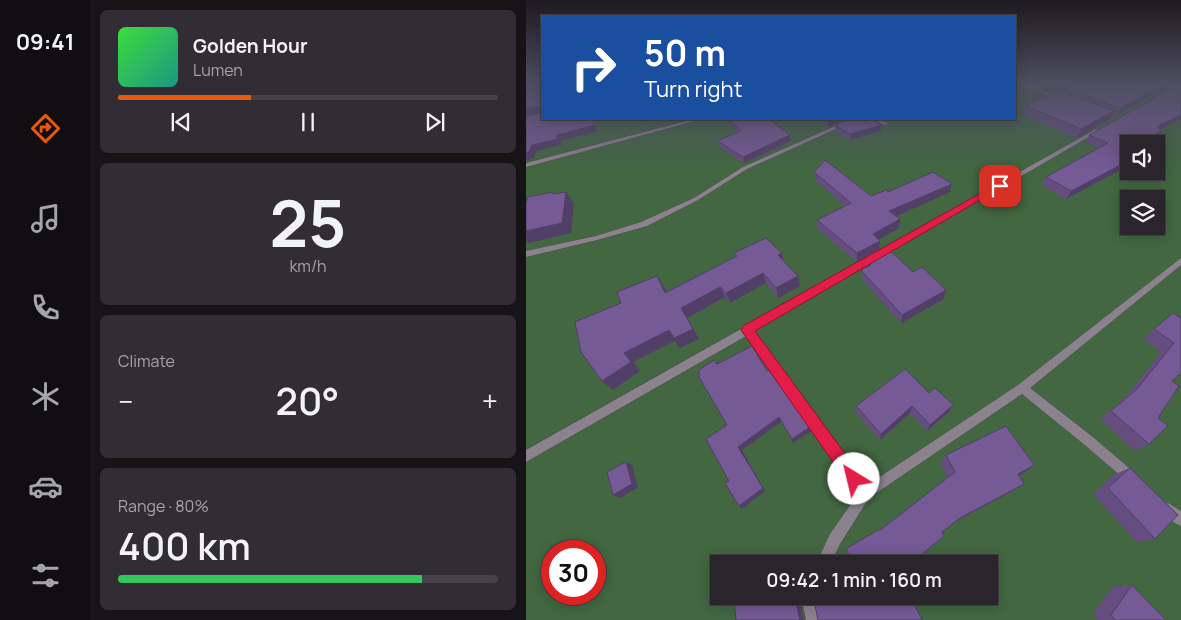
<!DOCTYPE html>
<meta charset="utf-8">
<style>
body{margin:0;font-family:Manrope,sans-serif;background:#322c34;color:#f1f3f6;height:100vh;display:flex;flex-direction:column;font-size:19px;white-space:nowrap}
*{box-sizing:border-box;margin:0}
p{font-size:16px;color:#a5a4a9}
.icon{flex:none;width:28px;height:28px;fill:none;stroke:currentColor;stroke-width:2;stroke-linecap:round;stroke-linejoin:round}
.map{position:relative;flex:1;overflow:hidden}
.drawer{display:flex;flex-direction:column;gap:10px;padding:10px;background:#171418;width:436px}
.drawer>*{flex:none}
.banner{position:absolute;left:15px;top:15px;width:475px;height:105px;border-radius:0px;box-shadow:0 2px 12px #0003,0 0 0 1px #464148;background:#1a4fa0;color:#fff;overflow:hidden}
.tools{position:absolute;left:594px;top:135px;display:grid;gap:10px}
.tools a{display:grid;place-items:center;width:45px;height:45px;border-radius:0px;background:#2a242c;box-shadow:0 2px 12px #0003,0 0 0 1px #464148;font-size:25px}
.speed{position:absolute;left:15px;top:540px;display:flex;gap:10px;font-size:25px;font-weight:700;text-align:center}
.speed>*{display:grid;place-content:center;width:65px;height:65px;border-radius:50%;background:#2a242c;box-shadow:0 2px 12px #0003,0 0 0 1px #464148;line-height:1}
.speed .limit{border:8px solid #d22;background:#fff;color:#111}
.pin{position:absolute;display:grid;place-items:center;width:42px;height:42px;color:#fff;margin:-21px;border-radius:10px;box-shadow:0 2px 8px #0006}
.me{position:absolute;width:55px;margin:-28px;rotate:324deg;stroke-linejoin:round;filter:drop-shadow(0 0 4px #0008)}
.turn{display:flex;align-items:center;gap:18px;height:105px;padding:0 20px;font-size:22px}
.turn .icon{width:65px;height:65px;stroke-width:2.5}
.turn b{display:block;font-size:35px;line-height:42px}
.big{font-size:38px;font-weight:600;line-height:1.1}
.drawer .card{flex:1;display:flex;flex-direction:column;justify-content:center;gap:8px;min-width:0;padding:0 18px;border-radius:8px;background:#322c34}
.drawer .dial{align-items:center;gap:0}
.dial b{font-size:65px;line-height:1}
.song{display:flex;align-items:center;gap:15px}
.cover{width:60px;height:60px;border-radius:8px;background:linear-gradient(135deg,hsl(120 70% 55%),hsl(170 70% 35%))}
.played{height:5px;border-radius:2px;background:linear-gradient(90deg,#ea580c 35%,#464148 35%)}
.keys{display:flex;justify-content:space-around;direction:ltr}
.heat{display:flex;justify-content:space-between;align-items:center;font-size:28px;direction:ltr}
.charge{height:8px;border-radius:4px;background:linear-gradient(90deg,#34c759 80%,#464148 0)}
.trip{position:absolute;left:184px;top:555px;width:288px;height:50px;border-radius:0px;background:#2a242c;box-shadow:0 2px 12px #0003,0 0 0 1px #464148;font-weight:600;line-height:50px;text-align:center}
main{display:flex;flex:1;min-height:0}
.menu{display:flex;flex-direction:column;width:90px;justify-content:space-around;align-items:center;background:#110e12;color:#a5a4a9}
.menu .icon{width:35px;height:35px}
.menu .selected{color:#ea580c}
.menu b{font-size:22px;color:#f1f3f6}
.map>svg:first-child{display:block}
</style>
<main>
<nav class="menu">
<b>09:41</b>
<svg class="icon selected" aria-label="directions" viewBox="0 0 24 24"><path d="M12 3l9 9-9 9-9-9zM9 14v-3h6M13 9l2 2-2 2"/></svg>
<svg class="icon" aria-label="music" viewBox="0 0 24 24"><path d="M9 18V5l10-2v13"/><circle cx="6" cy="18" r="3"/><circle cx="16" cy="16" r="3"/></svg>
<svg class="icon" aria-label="phone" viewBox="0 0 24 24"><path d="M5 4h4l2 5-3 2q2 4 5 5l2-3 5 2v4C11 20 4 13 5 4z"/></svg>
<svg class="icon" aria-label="climate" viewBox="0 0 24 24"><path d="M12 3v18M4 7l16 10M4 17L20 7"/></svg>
<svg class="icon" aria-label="car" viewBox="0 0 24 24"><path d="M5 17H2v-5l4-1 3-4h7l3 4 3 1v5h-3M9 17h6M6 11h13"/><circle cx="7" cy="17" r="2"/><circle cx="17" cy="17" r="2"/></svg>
<svg class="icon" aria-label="filters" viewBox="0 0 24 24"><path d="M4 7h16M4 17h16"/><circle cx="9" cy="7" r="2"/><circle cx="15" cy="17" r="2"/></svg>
</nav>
<section class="drawer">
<div class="card">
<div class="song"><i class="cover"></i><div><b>Golden Hour</b><p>Lumen</p></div></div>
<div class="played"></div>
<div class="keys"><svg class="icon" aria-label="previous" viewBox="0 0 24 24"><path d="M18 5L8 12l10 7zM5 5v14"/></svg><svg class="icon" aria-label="pause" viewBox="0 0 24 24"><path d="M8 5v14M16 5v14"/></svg><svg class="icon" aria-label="next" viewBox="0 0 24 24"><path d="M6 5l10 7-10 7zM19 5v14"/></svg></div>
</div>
<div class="card dial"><b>25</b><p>km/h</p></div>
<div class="card"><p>Climate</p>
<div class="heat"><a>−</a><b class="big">20°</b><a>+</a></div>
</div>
<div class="card"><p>Range · 80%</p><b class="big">400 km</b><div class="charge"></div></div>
</section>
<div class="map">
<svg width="655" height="620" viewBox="0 0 655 620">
<rect width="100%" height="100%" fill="#38303b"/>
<path fill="#426741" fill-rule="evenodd" d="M 0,82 L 16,119 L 489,119 L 489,82 L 655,82 L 655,620 L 0,620 ZM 602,144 L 630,144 L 630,171 L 602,171 ZM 602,199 L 630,199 L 630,226 L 602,226 ZM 26,551 L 69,551 L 69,594 L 26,594 ZM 192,564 L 462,564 L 462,596 L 192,596 Z"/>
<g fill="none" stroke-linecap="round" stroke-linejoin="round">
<g stroke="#524c55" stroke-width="1">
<g id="minor">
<polygon points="489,82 494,82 537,99 533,100"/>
<polygon points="653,82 655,82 655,85 642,93 638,92"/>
<polygon points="168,119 176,119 0,167 0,163"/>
<polygon points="325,119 332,119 221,169 172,200 121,226 71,240 0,257 0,251 70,236 115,222 168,198 217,167"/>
<polygon points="347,119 353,119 363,124 358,125"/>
<polygon points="570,129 575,130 227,331 340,486 492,385 655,258 655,265 504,388 568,438 610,474 612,478 610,482 606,484 602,482 560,446 496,394 343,498 314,544 304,564 290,564 304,534 332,494 220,336 0,462 0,450"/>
<path d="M 642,503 L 655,511 L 655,526 C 647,523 639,516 636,509 L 638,505 Z"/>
<polygon points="275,596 289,596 294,620 280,620"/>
</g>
</g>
<use href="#minor" fill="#8b828e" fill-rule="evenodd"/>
</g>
<g fill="#654d80">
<polygon points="568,82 648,82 591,115 587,113 584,119 551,138 497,114 500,106 539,93 540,89"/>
<polygon points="200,119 242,119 264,135 265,141 218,163 193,147 191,141 212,133"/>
<polygon points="289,119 321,119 302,127"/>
<polygon points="309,125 355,125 355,131 324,140 309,131"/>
<polygon points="634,130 630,138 602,144 602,166 540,199 516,185 520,177 573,148 560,142 563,135"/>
<polygon points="288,172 345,196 362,192 424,192 370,216 374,219 373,228 352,240 353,249 331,262 292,229 291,220 319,206 289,180"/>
<polygon points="208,253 257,260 272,276 274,286 252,298 240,283 204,303 199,297 161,318 173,339 154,348 149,341 107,362 114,371 87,390 95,303 131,276 140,292 209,257"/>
<polygon points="340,260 387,272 420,290 418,299 375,323 335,278 335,270 339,268"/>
<polygon points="655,318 646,381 623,444 609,451 574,419 599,398 635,352 617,339 628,329"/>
<polygon points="403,393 427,405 423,412 401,431 384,413 354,440 330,413 330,406"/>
<polygon points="420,455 508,465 492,475 486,491 430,521 416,532 325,562 320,549 353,531 422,478 414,464"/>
<polygon points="604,468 629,539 611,542 567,494 589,474"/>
<polygon points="606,585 640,620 573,620 567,613 588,586"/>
</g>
<g fill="#523f68">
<polygon points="641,82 648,82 591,115 595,108"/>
<polygon points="12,106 16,112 0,116 0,109"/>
<polygon points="588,111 584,119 551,138 555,129"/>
<polygon points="655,115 655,119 627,133 632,126"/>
<polygon points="117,119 134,119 118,122"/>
<polygon points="308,119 321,119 302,127 302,121"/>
<polygon points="69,125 72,131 35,141 35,145 10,151 8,158 1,160 0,161 0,153 6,145 31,135"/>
<polygon points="355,125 355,131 324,140 324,134"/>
<polygon points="635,131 630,138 620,144 614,144"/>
<polygon points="264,135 265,141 218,163 217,157"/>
<polygon points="602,161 602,166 540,199 545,191"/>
<polygon points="426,184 424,192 362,220 363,211"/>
<polygon points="40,192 48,203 45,233 3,243 0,240 0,231"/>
<polygon points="374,219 373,228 347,243 347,234"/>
<polygon points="354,241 353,249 331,262 331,253"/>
<polygon points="256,253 258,264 252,255"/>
<polygon points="237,273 240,283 204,303 200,293"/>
<polygon points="131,276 138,286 145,303 139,293"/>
<polygon points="272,276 274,286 252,298 250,288"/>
<polygon points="194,287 199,297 161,318 173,339 154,348 149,341 107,362 114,371 87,390 76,381 98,353 155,308"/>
<polygon points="420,290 418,299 375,323 376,315"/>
<polygon points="427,405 423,412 401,431 404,425"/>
<polygon points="386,406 384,413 354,440 355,434"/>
<polygon points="253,417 255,422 216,450 239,491 216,509 213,506 212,447"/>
<polygon points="284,427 285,431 267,443 266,439"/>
<polygon points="100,462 106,465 112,487 94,498 87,495"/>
<polygon points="508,465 496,474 481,482 492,474"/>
<polygon points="498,484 486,491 426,523 434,518"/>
<polygon points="261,596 267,596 268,601 262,602"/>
<polygon points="273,597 278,620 274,620 269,598"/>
</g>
<g fill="#755a95" stroke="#523f68">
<polygon points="0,82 16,82 16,119 64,119 69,125 31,135 31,139 6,145 3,152 0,153 0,117 14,112 14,108 12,106 0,109"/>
<polygon points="568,82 641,82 595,108 540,89 552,84"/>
<polygon points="655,83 655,115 632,126 635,131 614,144 602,144 602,161 545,191 520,177 582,143 563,135"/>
<polygon points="533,91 588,111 555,129 500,106"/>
<polygon points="203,119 242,119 264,135 217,157 191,141 215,131"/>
<polygon points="298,119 308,119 302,121"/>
<polygon points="324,119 346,119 355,125 324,134 309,125"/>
<polygon points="299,160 345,196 360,190 362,192 407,172 426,184 363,211 374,219 347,234 354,241 331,253 291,220 325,203 288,172"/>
<polygon points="27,192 27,194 40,192 36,223 0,231 0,203 2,197"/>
<polygon points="240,238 256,253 252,255 272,276 250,288 237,273 200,293 194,287 155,308 167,329 148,338 143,330 98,353 105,362 76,381 55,352 49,322 95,303 91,292 131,276 139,293 211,256 208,253"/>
<polygon points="361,248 387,272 396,267 420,290 376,315 335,270 345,265 340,260"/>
<polygon points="647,313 655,318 655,373 646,381 653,386 632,418 642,426 623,444 585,411 611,389 648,343 628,329"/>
<polygon points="226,346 241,371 243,370 284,427 266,439 253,417 212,447 237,488 213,506 199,483 203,481 180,439 201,425 173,377 173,370 188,360 191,364"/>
<polygon points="379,369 403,393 409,388 427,405 404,425 386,406 355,434 330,406"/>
<polygon points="480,426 508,465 492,474 498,484 434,518 416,532 418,536 384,564 323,564 326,562 320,549 352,530 353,531 429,472 420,455"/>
<polygon points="100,462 106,484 87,495 81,472"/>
<polygon points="604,468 652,515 629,539 582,488"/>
<polygon points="606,585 640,620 589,620 585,615"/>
<polygon points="214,596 261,596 262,602 269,598 274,620 210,620 208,599"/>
<polygon points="287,596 384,596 396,620 292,620"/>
</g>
<linearGradient id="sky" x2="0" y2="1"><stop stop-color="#1f1a20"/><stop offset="0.49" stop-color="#4d4e60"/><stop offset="1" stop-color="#4d4e60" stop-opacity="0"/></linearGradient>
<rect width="655" height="169" fill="url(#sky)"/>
<polygon fill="#e11d48" stroke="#92132f" points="471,184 478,186 229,331 334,474 336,479 334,485 328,487 323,485 215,330 217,326"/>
</svg>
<div class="tools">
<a><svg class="icon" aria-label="sound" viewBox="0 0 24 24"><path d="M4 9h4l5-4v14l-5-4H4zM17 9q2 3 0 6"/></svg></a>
<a><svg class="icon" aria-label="layers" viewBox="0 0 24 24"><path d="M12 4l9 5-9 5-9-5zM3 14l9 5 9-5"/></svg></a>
</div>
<div class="speed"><div class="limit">30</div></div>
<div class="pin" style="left:474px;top:186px;background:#d93025"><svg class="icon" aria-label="arrive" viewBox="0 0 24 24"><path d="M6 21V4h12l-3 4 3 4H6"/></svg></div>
<svg class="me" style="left:328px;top:479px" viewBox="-20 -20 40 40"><circle r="19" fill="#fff"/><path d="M0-13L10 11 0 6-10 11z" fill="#e11d48"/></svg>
<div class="trip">09:42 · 1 min · 160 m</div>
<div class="banner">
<div class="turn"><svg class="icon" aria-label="right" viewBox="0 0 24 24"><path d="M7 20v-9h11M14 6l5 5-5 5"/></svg><div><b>50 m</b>Turn right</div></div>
</div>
</div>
</main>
